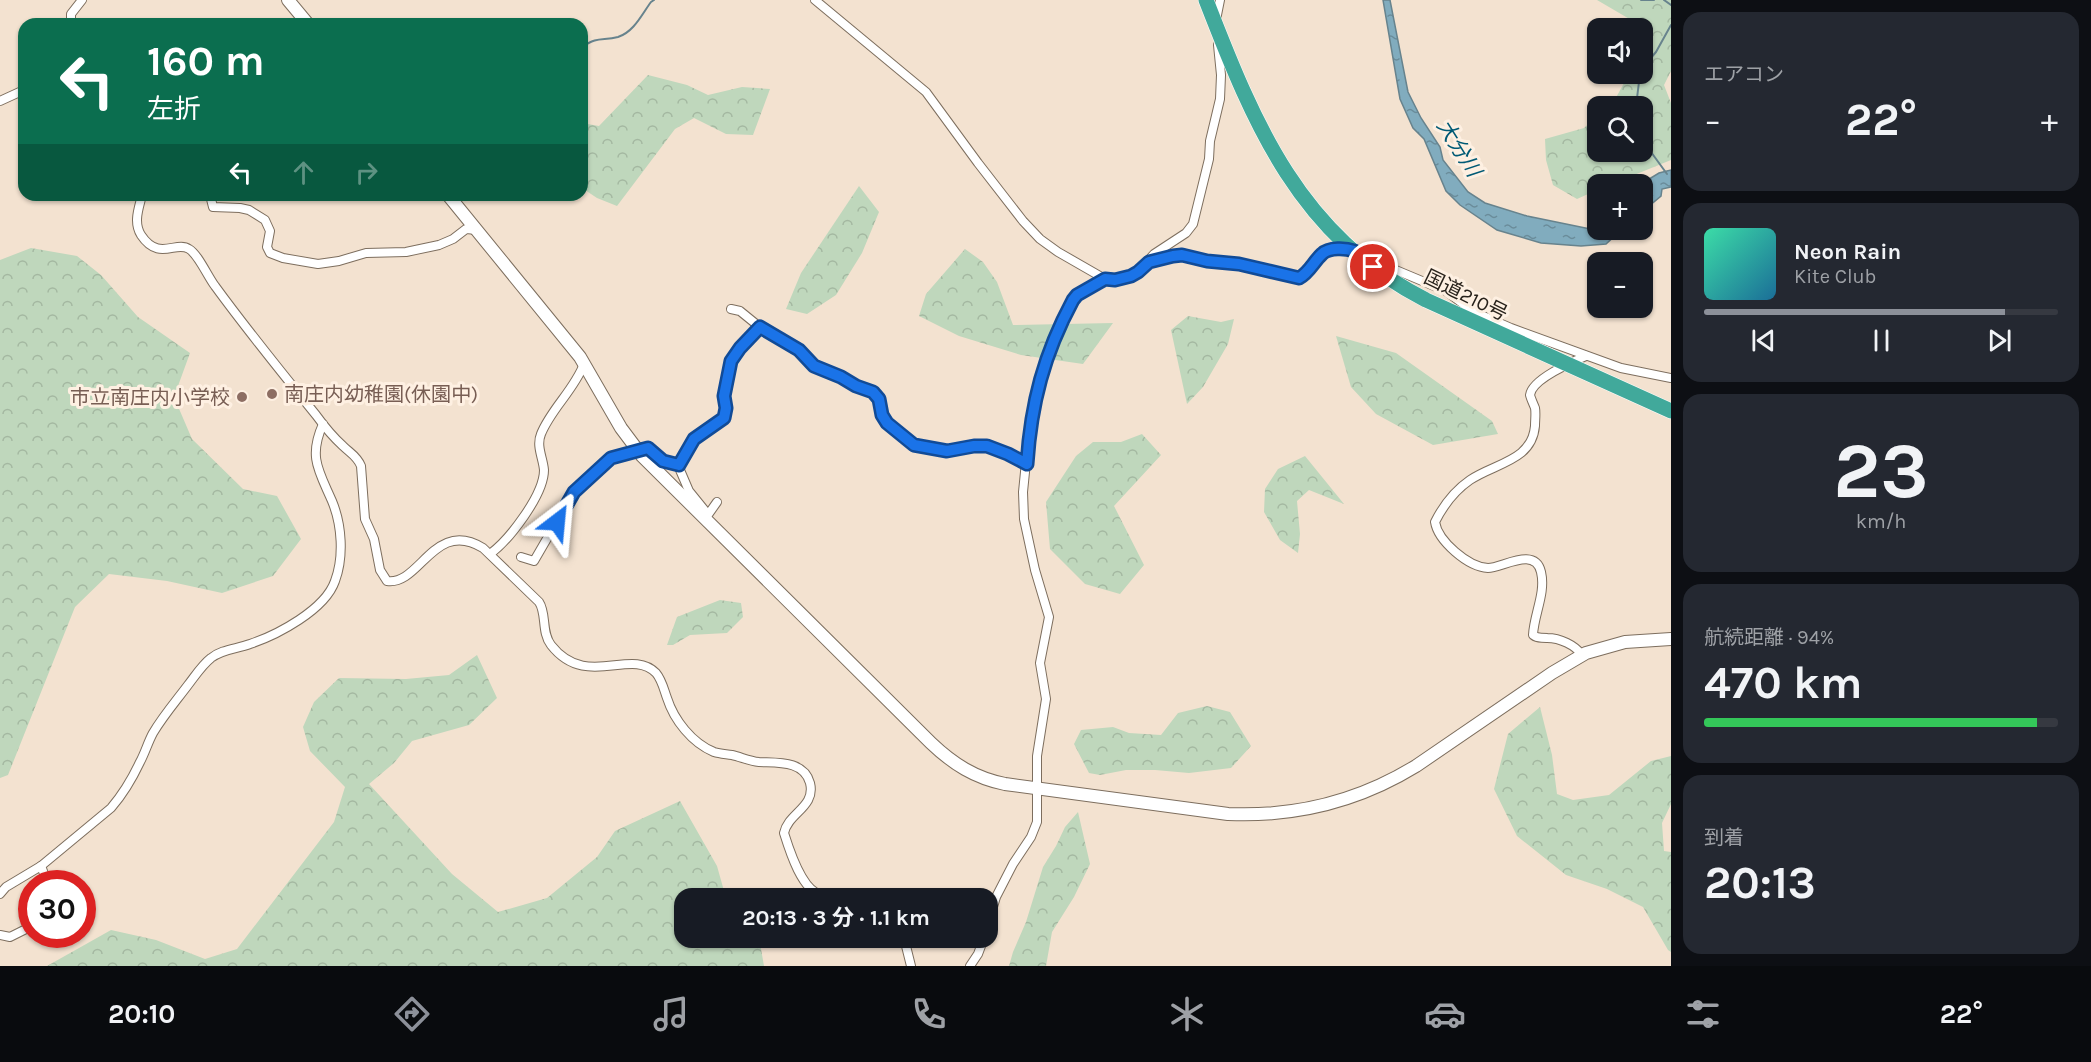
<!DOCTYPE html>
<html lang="ja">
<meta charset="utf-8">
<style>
body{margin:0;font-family:Karla,"Noto Sans JP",sans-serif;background:#242831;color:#f1f3f6;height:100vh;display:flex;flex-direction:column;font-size:22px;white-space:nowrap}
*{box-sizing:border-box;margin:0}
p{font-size:20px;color:#9ea1a6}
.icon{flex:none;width:33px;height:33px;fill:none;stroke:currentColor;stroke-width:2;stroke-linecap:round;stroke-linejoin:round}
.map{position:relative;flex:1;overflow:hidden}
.details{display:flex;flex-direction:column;gap:12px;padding:12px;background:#0d0f14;width:420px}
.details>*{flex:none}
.top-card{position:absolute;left:18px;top:18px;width:570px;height:183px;border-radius:18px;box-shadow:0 2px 4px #0004;background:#0b6e4f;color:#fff;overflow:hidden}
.fabs{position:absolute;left:1587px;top:18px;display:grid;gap:12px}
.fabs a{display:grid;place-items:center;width:66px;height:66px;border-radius:12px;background:#171b24;box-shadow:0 2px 4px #0004;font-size:30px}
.speed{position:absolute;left:18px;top:870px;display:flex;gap:12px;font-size:30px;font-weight:700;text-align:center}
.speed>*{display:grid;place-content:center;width:78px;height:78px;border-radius:50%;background:#171b24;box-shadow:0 2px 4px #0004;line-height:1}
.speed .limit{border:9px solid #d22;background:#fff;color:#111}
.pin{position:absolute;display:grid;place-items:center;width:51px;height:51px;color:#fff;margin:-26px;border:3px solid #fff;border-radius:50%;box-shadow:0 2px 6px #0007}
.me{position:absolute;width:66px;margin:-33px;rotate:29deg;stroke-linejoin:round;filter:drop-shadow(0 0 4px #0008)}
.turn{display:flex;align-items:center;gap:21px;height:126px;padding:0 30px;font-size:27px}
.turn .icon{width:78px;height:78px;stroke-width:2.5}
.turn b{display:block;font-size:42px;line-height:51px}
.lanes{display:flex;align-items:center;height:57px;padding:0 30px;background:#0003;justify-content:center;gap:30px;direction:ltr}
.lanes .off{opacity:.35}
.big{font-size:45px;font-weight:700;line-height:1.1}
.details .card{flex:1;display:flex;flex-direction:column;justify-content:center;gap:9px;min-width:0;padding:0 21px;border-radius:18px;background:#242831}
.details .dial{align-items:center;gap:0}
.dial b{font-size:78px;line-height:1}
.song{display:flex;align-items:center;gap:18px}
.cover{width:72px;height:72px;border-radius:9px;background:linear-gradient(135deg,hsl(160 70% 55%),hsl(200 70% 35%))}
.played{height:6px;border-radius:3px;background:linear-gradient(90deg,#8c9099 85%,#363941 85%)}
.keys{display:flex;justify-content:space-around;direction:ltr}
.heat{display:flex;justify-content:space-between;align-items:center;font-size:33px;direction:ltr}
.charge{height:9px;border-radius:4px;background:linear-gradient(90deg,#34c759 94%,#363941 0)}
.trip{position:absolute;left:674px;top:888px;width:324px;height:60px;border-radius:18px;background:#171b24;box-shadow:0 2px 4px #0004;font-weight:700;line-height:60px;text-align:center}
.dock{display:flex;height:96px;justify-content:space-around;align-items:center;background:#090b0e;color:#9ea1a6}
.dock .icon{width:42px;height:42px}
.dock .on{color:#8c9099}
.dock b{font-size:27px;color:#f1f3f6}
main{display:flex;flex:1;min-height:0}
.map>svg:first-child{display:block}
</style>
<main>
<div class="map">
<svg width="1671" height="966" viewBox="0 0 1671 966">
<defs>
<pattern id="forest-crowns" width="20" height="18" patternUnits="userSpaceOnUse" patternTransform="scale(1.5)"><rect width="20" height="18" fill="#bfd7bc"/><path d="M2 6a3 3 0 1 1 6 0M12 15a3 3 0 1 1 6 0" fill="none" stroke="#a4b8a1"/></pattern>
<pattern id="water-ripples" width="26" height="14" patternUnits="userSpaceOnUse" patternTransform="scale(1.5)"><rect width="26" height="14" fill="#81acbe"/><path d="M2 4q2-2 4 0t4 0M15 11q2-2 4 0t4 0" fill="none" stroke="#6a8c9a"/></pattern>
</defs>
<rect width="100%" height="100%" fill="#f3e2d0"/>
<g fill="url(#forest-crowns)">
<polygon points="1597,0 1671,0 1671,71 1664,85 1671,103 1671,160 1612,184 1598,184 1597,190 1577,199 1553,185 1546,160 1545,139 1584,128 1597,116 1598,152 1642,152 1642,106 1608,106 1613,103 1629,74 1642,74 1642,28 1639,28 1639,22 1638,24"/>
<polygon points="648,75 687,85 708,95 742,87 770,89 753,135 726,134 694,118 675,129 617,206 597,198 582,188 582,123 599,126"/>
<polygon points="859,186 879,212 862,253 836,295 807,314 786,309 801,273"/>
<polygon points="31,248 77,256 101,275 138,317 190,353 174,397 192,439 243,489 277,496 301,539 273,576 222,593 167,581 109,574 75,607 8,775 0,778 0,260"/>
<polygon points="965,249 983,262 997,282 1013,325 1113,323 1083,364 1021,355 959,336 919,316 926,294"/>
<polygon points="1188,316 1221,322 1234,319 1228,344 1203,387 1187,404 1171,330"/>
<polygon points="1336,336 1396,353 1492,421 1498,434 1433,445 1376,414 1351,387"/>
<polygon points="1142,434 1161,455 1114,506 1144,565 1120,594 1085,584 1050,549 1046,502 1076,456 1093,442 1121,442"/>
<polygon points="1305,456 1344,504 1309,490 1297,501 1300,534 1298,553 1280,540 1264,512 1265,489 1278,469"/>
<polygon points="720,600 741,603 743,617 727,633 690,635 673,645 667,645 677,617"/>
<polygon points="477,655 497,698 469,725 412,741 394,763 369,784 452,874 498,912 547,898 597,857 615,831 680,801 717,866 726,898 684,898 684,938 753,938 760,943 764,966 47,966 111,930 156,940 205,959 237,949 334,822 345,787 310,751 303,727 314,702 339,678 406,679 449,675"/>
<polygon points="1207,706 1230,712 1251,746 1231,768 1189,773 1155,770 1126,770 1100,775 1089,773 1074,744 1081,730 1113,727 1129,733 1161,735 1178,713"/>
<polygon points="1540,707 1552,755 1557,794 1573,800 1609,795 1651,761 1671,756 1671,804 1662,823 1664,851 1671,852 1671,952 1668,950 1643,907 1607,889 1566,875 1517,836 1494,789 1508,734"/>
<polygon points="1078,812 1090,864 1074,897 1052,932 1046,966 1009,966 1013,952 1026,922 1043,867 1056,846 1065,827"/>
</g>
<g fill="url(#water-ripples)" stroke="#67838d" stroke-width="1.5">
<polygon points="1383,0 1390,0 1408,92 1421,118 1440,147 1443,160 1468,192 1485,203 1527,216 1600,231 1621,230 1606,244 1581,246 1541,243 1497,230 1460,205 1446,191 1424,139 1413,128 1400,99"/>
<polygon points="1671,170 1671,187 1662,189 1661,196 1643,211 1641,184 1659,173"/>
</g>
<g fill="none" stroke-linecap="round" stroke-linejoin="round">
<g stroke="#67838d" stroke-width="2">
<polyline points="1641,0 1654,0"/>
<polyline points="1664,0 1671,5"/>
<path d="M 582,47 C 598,36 602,41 618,37 C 634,32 642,14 651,2 L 654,0"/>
<polyline points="1642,68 1656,52 1671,25"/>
<polyline points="1636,106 1640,74"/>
<polyline points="1642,132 1651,152 1667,174"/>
</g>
<g stroke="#7d6e5e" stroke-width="10">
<g id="street">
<polyline points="815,0 926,92 978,163 1023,221 1040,239 1058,252 1105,279 1122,279 1138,272 1154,254 1186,233 1193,224 1209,159 1210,141 1220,99 1221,75 1218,45"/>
<polyline points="1216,20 1220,0"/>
<polyline points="71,24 71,14 82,0"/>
<polyline points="0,101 24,90"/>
<path d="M 142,195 C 139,208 133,222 141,235 C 159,262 176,240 189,249 C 198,254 208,277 215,286 C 247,330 282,373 316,415 C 324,426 333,437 343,446 C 350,453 357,456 361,466 L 365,519 L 374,539 L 380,570 L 387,581 C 420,586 434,518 483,548 L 539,602 C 547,614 541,632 551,645 C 586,690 631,647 656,673 C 662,680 664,690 667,698 C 674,720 692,743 714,752 C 720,754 726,754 732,755 C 741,757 749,761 759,762 C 776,763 804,760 810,783 C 816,807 788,813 784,833 C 789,849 802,892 822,895 C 841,897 857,888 877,898"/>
<polyline points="210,195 213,207 240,208 249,210 265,220 270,231 267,247 270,253 283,258 318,264 339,261 366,253 406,252 439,245 453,239 466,229 477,230"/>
<polyline points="1362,253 1374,257 1391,268 1446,291 1474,312 1511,328 1621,368 1671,378"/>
<polyline points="1149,262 1182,255 1207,261 1239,264 1299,277 1305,274 1327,250 1349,251"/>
<polyline points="731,309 740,311 756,324 799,350 814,366 841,377 856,386 873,392 879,399 882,415 887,423 914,445 947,451 974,446 987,446 1008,454 1027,464"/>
<polyline points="648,448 663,461 679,465"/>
<polyline points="707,516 706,512 689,491 680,470 679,464 697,436 724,418 726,408 724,396 731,361 740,348 760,327"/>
<polyline points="705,519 717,502"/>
<path d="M 490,554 C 509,540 544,495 544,470 C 543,458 536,446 541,434 C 551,409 574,390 584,364"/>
<polyline points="521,557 534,561 574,492 611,458 628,452"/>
<path d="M 1582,655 C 1575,645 1560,638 1547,638 C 1540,637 1538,639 1533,635 C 1534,614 1546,593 1541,572 C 1535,546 1502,568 1488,568 C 1468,567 1438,541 1435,522 C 1444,504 1454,491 1470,480 C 1495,463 1532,461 1535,426 C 1535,420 1536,413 1535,408 C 1533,403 1531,399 1530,395 C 1532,379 1572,362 1586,356"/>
<polyline points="41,866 48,884"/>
<path d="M 0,894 L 6,887 L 41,866 L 111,808 C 123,794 132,779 140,762 C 145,753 148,742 153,733 C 163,716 176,701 188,685 C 195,676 202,665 211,658 C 222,649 237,649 250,644 C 277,635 325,610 335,581 C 344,557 342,525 332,501 C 319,471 308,457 323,424"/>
<polyline points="987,926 996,897 1013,864 1031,837 1037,822 1037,756 1046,699 1040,663 1049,617 1035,570 1024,519 1023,492 1029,432 1041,374 1049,349 1073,300 1077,295 1105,279"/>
<polyline points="0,935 10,937 32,926"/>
<polyline points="904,938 911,966"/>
<polyline points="970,966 978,954 984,938"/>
</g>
</g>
<g stroke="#7d6e5e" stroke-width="14">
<g id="secondary">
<polyline points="288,0 308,24"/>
<path d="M 448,195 L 580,357 L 621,428 L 642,456 L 931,743 C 953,764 975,778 1005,784 L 1228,814 C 1295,817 1359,801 1416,766 L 1552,673 L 1586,653 L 1625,642 L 1671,639"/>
</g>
</g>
<g stroke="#fff" stroke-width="16">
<path id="highway" d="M 1206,0 C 1255,126 1299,235 1426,300 L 1671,411"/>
</g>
<use href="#street" stroke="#fff" stroke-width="8"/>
<use href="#secondary" stroke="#fff" stroke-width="12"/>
<use href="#highway" stroke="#41a99b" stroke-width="15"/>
<g stroke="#7d6e5e" stroke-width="10" stroke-linecap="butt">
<polyline id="street-bridge" points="628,452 648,448"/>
</g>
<use href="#street-bridge" stroke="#fff" stroke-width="8"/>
</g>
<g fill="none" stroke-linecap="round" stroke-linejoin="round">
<g stroke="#114b97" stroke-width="15">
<path id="route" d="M 557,522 L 574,492 L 611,458 L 648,448 L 663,461 L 679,465 L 694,439 L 724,418 L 726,408 L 724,396 L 731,361 L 740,348 L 760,327 L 799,350 L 814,366 L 841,377 L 856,386 L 873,392 L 879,399 L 882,415 L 887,423 L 914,445 L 947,451 L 974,446 L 987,446 L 1008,454 L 1027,464 C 1031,403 1044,354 1073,300 L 1077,295 L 1105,279 L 1115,280 L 1131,276 L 1138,272 L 1149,262 L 1173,256 L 1182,255 L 1207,261 L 1239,264 L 1299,278 C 1309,273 1314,261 1322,254 C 1329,247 1346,248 1354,251 C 1361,254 1367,262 1373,267"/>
</g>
<use href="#route" stroke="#1a73e8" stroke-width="10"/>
</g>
<g fill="#8d6e63" stroke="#fef0e2" stroke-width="2">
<circle cx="272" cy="394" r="6"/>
<circle cx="242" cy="397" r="6"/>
</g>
<g text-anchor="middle" stroke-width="6" stroke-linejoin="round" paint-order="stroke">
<g font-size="20" fill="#29231c" stroke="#fef0e2">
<text transform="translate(1466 295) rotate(26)" y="7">国道210号</text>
</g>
<g font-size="20" fill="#785e54" stroke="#fef0e2" text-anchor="start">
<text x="284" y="401">南庄内幼稚園(休園中)</text>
<text x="230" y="404" text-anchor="end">市立南庄内小学校</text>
</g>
<g font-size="21" font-style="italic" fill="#015a75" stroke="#fef0e2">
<text transform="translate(1459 148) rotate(58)" y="7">大分川</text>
</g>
</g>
</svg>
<div class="fabs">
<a><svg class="icon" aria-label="sound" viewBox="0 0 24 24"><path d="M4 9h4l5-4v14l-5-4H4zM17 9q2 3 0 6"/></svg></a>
<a><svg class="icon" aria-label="search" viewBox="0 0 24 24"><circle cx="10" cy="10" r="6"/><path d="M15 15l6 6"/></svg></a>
<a>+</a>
<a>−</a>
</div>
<div class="speed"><div class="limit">30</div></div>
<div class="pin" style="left:1373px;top:267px;background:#d93025"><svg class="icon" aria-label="arrive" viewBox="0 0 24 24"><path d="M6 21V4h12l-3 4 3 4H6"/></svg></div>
<svg class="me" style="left:557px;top:522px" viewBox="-20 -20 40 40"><path d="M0-17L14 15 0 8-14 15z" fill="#1a73e8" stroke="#fff" stroke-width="4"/></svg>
<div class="trip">20:13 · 3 分 · 1.1 km</div>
<div class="top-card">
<div class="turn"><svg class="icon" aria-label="left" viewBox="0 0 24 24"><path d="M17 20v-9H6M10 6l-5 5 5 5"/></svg><div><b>160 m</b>左折</div></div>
<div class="lanes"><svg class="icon" aria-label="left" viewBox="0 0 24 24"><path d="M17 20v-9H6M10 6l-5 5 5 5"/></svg><svg class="icon off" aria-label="ahead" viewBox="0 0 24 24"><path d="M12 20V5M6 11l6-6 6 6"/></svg><svg class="icon off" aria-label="right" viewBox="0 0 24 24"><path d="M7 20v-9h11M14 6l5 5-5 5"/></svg></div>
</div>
</div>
<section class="details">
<div class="card"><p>エアコン</p>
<div class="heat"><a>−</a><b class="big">22°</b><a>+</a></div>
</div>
<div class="card">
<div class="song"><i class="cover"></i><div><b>Neon Rain</b><p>Kite Club</p></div></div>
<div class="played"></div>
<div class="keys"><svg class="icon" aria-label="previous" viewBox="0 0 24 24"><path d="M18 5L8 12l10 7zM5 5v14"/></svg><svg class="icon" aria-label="pause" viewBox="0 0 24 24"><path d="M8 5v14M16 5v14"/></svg><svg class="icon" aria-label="next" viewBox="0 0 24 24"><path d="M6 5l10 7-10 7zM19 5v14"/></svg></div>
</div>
<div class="card dial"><b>23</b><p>km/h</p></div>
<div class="card"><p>航続距離 · 94%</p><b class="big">470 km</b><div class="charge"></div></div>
<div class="card"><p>到着</p><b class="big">20:13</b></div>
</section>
</main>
<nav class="dock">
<b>20:10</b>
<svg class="icon on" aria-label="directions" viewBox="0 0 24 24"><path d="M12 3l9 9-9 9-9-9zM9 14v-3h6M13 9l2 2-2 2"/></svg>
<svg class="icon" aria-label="music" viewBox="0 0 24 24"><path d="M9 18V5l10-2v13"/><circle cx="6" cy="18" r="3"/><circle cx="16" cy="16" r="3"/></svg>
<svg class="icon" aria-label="phone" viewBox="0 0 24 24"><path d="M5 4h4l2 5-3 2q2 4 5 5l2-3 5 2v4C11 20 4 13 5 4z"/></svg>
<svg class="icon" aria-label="climate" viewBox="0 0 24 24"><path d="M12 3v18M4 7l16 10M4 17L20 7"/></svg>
<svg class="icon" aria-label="car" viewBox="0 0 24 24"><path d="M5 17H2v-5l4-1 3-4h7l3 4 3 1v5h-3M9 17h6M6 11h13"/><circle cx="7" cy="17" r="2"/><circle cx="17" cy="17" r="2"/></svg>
<svg class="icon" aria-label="filters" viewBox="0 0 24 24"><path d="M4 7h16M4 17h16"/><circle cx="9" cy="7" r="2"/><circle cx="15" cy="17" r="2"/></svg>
<b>22°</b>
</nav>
